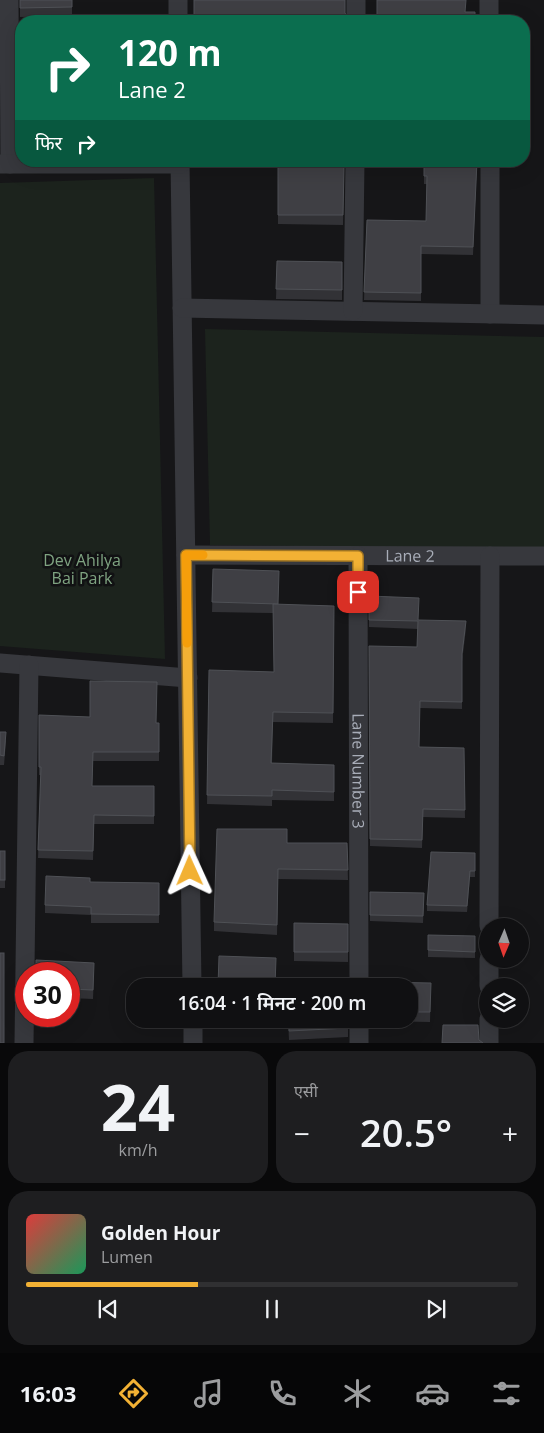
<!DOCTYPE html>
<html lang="hi">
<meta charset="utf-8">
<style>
body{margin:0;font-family:"Open Sans","Noto Sans Devanagari",sans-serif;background:#1e1e20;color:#f1f3f6;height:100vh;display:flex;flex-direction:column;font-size:19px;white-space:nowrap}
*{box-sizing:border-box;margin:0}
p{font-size:16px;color:#9c9d9f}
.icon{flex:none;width:28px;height:28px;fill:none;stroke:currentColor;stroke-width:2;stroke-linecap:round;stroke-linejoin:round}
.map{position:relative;height:1043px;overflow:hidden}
.details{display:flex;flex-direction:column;gap:8px;padding:8px;background:#09090a;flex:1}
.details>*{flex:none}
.guide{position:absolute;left:15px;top:15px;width:515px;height:152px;border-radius:20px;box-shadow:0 5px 20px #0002,0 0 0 1px #303032;background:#0b6e4f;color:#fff;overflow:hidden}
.needle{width:32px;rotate:182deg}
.controls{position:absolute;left:479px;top:918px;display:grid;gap:10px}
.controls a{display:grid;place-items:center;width:50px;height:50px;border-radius:50%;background:#101012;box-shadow:0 5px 20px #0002,0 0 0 1px #303032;font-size:25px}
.speed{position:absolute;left:15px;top:962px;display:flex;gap:10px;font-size:25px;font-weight:700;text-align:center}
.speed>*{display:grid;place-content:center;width:65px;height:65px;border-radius:50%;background:#101012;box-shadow:0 5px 20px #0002,0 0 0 1px #303032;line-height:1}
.speed .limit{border:8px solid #d22;background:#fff;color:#111}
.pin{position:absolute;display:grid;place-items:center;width:42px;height:42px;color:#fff;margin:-21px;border-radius:10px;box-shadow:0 2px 8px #0006}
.me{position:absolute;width:55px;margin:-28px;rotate:359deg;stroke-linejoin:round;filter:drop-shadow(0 0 4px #0008)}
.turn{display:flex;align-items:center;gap:18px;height:105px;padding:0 20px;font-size:22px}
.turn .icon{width:65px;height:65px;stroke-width:2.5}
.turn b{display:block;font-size:35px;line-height:42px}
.then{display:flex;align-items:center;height:48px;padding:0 20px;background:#0003;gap:10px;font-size:19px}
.big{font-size:38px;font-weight:600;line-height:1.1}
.details .widget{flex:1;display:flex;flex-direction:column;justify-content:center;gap:8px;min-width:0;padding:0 18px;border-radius:20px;background:#1e1e20}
.details .dial{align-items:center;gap:0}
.dial b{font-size:65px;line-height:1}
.song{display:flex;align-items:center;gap:15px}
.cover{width:60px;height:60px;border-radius:8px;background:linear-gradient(135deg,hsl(0 70% 55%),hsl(150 70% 35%))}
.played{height:5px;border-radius:2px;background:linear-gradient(90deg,#f2b134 35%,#303032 35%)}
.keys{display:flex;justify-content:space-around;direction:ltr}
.heat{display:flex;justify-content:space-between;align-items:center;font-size:28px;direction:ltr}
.details .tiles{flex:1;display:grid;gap:8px;grid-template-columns:1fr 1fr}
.widget:last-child{grid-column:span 2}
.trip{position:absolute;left:126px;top:978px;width:292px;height:50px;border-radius:20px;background:#101012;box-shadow:0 5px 20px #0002,0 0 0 1px #303032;font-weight:600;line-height:50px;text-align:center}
.dock{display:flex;height:80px;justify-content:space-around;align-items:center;background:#060607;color:#9c9d9f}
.dock .icon{width:35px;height:35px}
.dock .on{color:#f2b134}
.dock b{font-size:22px;color:#f1f3f6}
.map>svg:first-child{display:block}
</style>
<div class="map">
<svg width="544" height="1043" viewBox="0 0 544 1043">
<rect width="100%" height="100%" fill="#161618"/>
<g fill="#1c231d">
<polygon points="154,178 165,659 0,646 0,183"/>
<polygon points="205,329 544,337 544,549 210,545"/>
</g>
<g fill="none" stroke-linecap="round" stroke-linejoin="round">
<g stroke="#37383d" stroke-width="19">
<polyline points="9,0 10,164"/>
<polyline points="178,0 178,21"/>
<polyline points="489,0 489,21"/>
<polyline points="356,21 356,0"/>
<polyline points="180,161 192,986"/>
<polyline points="490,161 490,314"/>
<polyline points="0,164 180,164"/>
<polyline points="182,308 544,315"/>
<polyline points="353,311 355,161"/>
<path id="s1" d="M 186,555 L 544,556"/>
<path id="s2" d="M 358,556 L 359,986"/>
<polyline points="0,663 188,678"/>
<polyline points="489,926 490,556"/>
<polyline points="489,986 489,959"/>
<polyline points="193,1019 193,1043"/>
<polyline points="359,1019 359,1043"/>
<polyline points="24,1043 29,665"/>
<polyline points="489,1043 489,1019"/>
</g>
</g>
<g fill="#323236">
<polygon points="20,0 72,0 72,16 20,17"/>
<polygon points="424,161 477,161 473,255 421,254 421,301 364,300 367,220 426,221 427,184 424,184"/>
<polygon points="278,166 344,167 343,225 278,224"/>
<polygon points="277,261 342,262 342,300 276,299"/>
<polygon points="213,569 278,605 334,606 333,723 273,722 272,763 334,765 334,801 272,800 272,806 207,804 209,670 274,672 273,613 212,612"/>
<polygon points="369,596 419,620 466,628 462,662 462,709 420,708 419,747 464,748 465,818 423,817 422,848 370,846 369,646 417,647 418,629 369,627"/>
<polygon points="39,715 159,723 159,761 93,761 92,786 154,786 154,824 94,824 93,860 38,858 41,775 39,775"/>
<polygon points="0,732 6,741 4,765 0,765"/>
<polygon points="287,843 347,843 348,880 278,879 277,935 214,931 214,922"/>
<rect x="0" y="851" width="5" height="37"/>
<polygon points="475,853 475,877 470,877 467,912 427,911 427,905"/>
<polygon points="90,882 159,883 159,923 91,923 91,915 45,913 45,905"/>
<polygon points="370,892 424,893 423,923 370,921"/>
<polygon points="294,923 348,924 348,962 294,961"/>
<polygon points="428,935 475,936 475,958 428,957"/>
<polygon points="94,972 93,999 69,998 69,974"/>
<polygon points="431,983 430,1022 378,1021 378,1019 410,1019 410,986"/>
<polygon points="288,1019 348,1019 348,1037 289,1040"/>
</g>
<g fill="#212124">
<polygon points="466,621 466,628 462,662 462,709 462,654"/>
<polygon points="470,871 470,877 467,912 467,906"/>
</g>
<g fill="#3f3f44" stroke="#4f5156">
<polygon points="20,0 72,0 72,7 20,8"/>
<polygon points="194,0 345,0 345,13 350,21 194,21"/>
<polygon points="377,0 466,0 465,12 475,12 475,21 361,21 365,19 377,19"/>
<polygon points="424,161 477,161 473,247 421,246 421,293 364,292 367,220 426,221 427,176 424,176"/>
<polygon points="278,166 344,167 343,215 278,215"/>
<polygon points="277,261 342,262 342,290 276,289"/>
<polygon points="213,569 279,571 278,604 212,602"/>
<polygon points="369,596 419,598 418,620 466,621 462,654 462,702 420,701 419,747 464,748 465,810 423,809 422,840 370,839 369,646 417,647 418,621 369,620"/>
<polygon points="273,604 334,606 333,713 273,712 271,763 334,765 334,792 272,790 272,796 207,795 209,670 274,672"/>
<polygon points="90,681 157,682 156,723 159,723 159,752 93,752 92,786 154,786 154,816 94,815 93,851 38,850 41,767 39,767 39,715 90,717"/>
<polygon points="0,732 6,732 4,756 0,755"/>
<polygon points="217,829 287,829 287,843 347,843 348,870 278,869 277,925 214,922"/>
<rect x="0" y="851" width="5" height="29"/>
<polygon points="431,852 475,853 475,871 470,871 467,906 427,905"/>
<polygon points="46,876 90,878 90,882 159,883 159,915 91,914 91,907 45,905"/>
<polygon points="370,892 424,893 423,916 370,915"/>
<polygon points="294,923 348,924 348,952 294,952"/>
<polygon points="428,935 475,936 475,952 428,950"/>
<rect x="0" y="953" width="4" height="90"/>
<polygon points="219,956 276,958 275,986 218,986"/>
<polygon points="36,960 94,963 93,990 69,989 69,974 36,974"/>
<polygon points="379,982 431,983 430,1012 410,1012 410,986 378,986"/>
<polygon points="289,1019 348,1019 348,1028 289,1031"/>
<polygon points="443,1025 478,1025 479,1040 483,1043 442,1043"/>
</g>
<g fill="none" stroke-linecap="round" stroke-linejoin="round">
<g stroke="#9d7322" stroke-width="12">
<polyline id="route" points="190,871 186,555 358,556 358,592"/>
</g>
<use href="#route" stroke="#f2b134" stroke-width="9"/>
<polyline stroke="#f59e0b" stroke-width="9" points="187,643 186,555 203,555"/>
</g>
<g text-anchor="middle" stroke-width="5" stroke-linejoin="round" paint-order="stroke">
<g font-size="16" fill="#a8adb8" stroke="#111113">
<text dy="6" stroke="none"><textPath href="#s1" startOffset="224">Lane 2</textPath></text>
<text dy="6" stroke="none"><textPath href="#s2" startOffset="215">Lane Number 3</textPath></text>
</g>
<g font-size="16" fill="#7fa381" stroke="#111113">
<text x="82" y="566">Dev Ahilya<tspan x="82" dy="18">Bai Park</tspan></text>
</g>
</g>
</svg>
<div class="controls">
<a><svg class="needle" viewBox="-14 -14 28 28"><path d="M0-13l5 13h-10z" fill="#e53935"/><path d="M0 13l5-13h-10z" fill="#9c9d9f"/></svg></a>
<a><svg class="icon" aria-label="layers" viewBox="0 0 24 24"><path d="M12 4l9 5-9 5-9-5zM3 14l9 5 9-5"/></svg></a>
</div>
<div class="speed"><div class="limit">30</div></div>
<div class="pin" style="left:358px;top:592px;background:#d93025"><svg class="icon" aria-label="arrive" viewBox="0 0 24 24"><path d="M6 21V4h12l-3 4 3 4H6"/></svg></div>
<svg class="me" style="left:190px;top:871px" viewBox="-20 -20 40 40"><path d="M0-17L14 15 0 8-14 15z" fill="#f2b134" stroke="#fff" stroke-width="4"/></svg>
<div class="trip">16:04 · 1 मिनट · 200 m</div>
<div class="guide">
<div class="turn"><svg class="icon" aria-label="right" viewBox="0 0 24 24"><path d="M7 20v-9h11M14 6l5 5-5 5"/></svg><div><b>120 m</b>Lane 2</div></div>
<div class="then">फिर<svg class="icon" aria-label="right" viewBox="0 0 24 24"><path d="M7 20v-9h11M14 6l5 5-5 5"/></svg></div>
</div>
</div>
<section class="details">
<div class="tiles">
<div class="widget dial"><b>24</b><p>km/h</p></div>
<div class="widget"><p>एसी</p>
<div class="heat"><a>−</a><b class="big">20.5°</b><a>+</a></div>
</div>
<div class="widget">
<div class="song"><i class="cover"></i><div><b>Golden Hour</b><p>Lumen</p></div></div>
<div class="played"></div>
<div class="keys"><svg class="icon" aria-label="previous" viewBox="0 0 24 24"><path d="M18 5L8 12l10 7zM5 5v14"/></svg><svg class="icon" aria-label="pause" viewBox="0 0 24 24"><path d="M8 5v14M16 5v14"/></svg><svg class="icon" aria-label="next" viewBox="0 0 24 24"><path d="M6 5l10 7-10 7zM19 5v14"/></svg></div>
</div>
</div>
</section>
<nav class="dock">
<b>16:03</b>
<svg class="icon on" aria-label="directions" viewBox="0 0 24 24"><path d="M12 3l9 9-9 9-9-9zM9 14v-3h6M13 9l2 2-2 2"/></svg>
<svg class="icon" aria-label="music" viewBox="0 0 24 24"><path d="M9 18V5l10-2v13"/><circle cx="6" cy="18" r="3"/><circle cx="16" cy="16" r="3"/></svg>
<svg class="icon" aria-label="phone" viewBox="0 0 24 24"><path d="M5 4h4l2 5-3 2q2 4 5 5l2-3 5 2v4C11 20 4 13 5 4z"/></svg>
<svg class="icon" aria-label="climate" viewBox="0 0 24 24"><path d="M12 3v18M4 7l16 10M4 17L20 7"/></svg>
<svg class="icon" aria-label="car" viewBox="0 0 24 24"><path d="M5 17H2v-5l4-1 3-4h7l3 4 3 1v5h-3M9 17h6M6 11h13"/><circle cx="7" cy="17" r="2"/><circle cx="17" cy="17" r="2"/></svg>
<svg class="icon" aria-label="filters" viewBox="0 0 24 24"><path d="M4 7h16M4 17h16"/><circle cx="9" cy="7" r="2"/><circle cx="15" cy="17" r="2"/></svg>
</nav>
